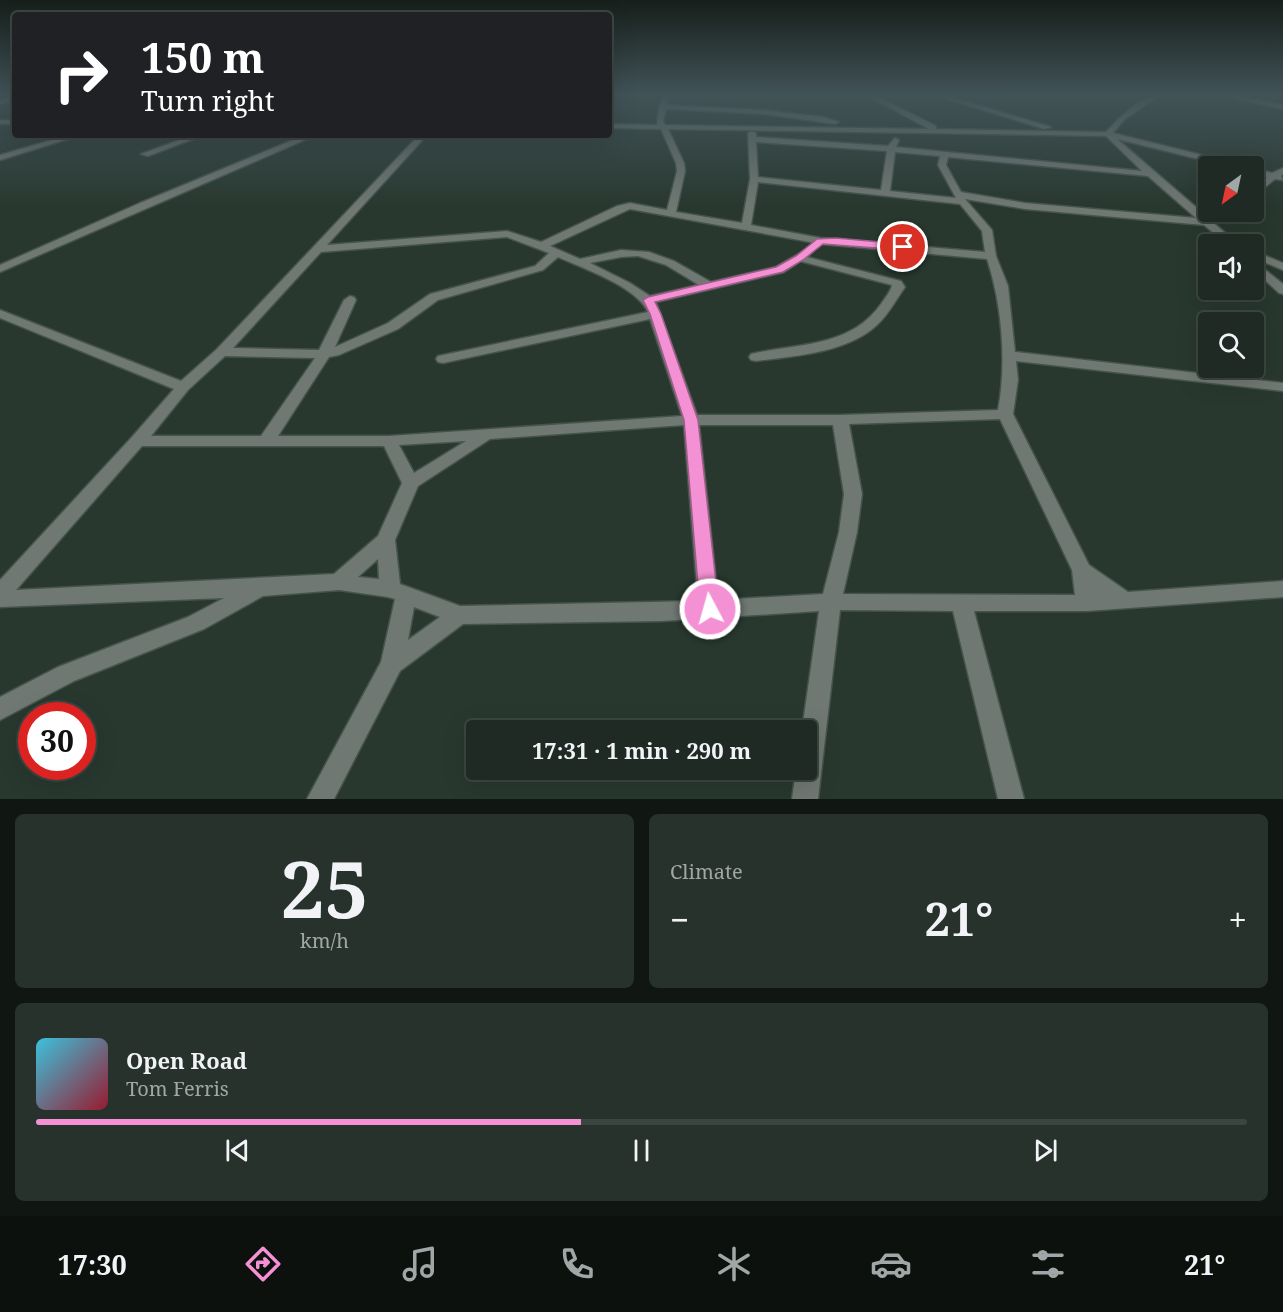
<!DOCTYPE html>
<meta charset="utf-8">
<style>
body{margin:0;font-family:"Noto Serif",serif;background:#26322b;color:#f1f3f6;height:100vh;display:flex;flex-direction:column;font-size:22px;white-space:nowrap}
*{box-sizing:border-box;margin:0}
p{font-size:20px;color:#a1a7a6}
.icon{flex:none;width:33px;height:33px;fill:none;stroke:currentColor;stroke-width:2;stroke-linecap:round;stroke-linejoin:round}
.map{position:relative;height:799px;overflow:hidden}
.side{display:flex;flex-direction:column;gap:15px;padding:15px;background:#101713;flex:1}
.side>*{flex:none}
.top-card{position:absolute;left:12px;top:12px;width:600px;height:126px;border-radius:6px;box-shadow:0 6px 24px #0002,0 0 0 2px #3c4641;background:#202124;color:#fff;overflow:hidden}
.needle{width:39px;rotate:213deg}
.tools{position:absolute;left:1198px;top:156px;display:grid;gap:12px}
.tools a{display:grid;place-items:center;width:66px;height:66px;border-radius:6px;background:#1e2a23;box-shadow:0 6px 24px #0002,0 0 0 2px #3c4641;font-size:30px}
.speed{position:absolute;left:18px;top:702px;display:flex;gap:12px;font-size:30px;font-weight:700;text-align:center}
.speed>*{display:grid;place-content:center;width:78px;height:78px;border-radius:50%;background:#1e2a23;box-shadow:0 6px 24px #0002,0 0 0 2px #3c4641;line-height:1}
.speed .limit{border:9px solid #d22;background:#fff;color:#111}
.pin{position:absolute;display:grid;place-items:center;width:51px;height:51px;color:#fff;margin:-26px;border:3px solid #fff;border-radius:50%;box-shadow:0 2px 6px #0007}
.me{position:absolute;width:66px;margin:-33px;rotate:354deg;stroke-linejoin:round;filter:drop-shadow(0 0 4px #0008)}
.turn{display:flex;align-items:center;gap:21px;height:126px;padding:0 30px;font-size:27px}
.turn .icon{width:78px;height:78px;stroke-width:2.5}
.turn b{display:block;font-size:42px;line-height:51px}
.big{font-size:45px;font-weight:700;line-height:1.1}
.side .tile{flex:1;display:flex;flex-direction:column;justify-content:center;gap:9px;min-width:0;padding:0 21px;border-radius:9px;background:#26322b}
.side .dial{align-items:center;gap:0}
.dial b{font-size:78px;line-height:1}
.song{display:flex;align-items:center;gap:18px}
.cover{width:72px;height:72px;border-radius:9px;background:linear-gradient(135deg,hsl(190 70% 55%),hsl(350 70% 35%))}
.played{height:6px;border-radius:3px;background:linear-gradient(90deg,#f491d4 45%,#3c4641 45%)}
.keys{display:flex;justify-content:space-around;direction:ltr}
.heat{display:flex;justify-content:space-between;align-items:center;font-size:33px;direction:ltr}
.side .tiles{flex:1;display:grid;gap:15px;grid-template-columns:1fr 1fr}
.tile:last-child{grid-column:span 2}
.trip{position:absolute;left:466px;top:720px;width:351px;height:60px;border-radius:6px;background:#1e2a23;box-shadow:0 6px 24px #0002,0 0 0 2px #3c4641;font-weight:700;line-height:60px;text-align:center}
.tab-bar{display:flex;height:96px;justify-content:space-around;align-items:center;background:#0c110e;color:#a1a7a6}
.tab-bar .icon{width:42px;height:42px}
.tab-bar .on{color:#f491d4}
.tab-bar b{font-size:27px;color:#f1f3f6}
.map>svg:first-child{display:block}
</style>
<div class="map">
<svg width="1283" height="799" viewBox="0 0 1283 799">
<rect width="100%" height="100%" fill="#28382f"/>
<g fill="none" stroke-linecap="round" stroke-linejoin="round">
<g stroke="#45544b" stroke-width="3">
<g id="minor">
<path d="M 664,95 L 670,95 L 667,105 L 764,110 L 824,117 L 839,122 L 835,124 L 764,114 L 666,109 L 663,122 L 666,125 L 929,129 L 866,95 L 874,95 L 936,126 L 936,129 L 1106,132 C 1119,118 1141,95 1161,95 L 1125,119 L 1113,133 L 1238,164 L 1239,166 L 1227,166 L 1117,139 L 1204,214 L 1225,212 L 1223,214 L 1209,219 L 1238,244 L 1227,244 L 1204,225 L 1025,209 L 965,199 L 992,230 L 996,256 L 1008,286 L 1015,352 L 1283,383 L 1283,391 L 1016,361 L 1018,380 L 1013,414 L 1089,565 L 1128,592 L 1283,581 L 1283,597 L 1087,611 L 974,611 L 1024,799 L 998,799 L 953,611 L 840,610 L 818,799 L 792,799 L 796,770 L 807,770 L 807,730 L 802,730 L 819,611 L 662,621 L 463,624 L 400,671 L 334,799 L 307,799 L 381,662 L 395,599 L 388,597 L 339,590 L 263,596 L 204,629 L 74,681 L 0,720 L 0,697 L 58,667 L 188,617 L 224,598 L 0,607 L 0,580 L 132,437 L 174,389 L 0,318 L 0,310 L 181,381 L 217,349 L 419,135 L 427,135 L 327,245 L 507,231 L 541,242 L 617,206 L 630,203 L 667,210 L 677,171 L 676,163 L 661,129 L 609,128 L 609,124 L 657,125 L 659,107 ZM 668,129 L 1106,136 L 1142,171 L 896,147 L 899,140 L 895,138 L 888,146 L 756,137 L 756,133 L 752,131 L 748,133 L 750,179 L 742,223 L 676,212 L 685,171 L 684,163 ZM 756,142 L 887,151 L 881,190 L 758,177 ZM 895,152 L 940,156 L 938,165 L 956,198 L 890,191 ZM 948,157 L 1148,176 L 1196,218 L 1025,203 L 961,192 L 946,165 ZM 758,182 L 960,204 L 982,231 L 985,252 L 821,238 L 751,225 ZM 630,209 L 821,244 L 987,259 C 1002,304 1007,363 998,410 L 840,415 L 697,415 L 656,302 L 784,272 L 800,261 L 892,285 C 891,291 885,298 881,304 C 850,348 797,343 751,354 L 749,357 L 751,360 L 756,361 C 795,356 847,353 877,325 C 888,315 896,300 905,287 L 901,281 L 807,257 L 812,252 L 807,249 L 776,267 L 711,282 L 674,261 L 649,252 L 621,250 L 580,259 L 550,246 ZM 507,237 L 549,253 L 535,266 L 430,294 L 388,323 L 335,347 L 356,300 L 354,297 L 350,296 L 344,300 L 319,350 L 233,348 L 321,252 ZM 638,256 L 666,265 L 699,285 L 650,296 L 630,283 L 590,263 L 621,257 ZM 558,257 C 582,268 636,286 648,312 L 443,355 L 438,356 L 436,359 L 438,362 L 443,363 L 650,319 L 682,416 L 389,436 L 278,436 L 329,357 L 339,355 L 398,329 L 438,300 L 543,270 ZM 225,356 L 315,358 L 261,436 L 151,436 L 188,390 ZM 1000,419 L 1072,570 L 1075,595 L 843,594 L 857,532 L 862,494 L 849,424 ZM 684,425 L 698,601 L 460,606 L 400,584 L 395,540 L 418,486 L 490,439 ZM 699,425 L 833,425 L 844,494 L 839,532 L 823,594 L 718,600 ZM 466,441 L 414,473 L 399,445 ZM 142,446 L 384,446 L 402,483 L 378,536 L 334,574 L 16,590 ZM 378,559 L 379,579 L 358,577 ZM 414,607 L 440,617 L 408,640 Z"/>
<polygon points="934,95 944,95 1051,127 1044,129"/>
<polygon points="1219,95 1232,95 1283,105 1283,109"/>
<polygon points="15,97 15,101 0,104 0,100"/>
<rect x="0" y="120" width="15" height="4"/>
<polygon points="69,135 81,135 0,160 0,155"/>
<polygon points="193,135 204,135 148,156 141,154"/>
<polygon points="305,135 316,135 0,272 0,265 140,203"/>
<polygon points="1254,168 1272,173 1283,168 1283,174 1281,176 1283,180 1275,179 1254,196 1254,188 1267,177 1254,174"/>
<polygon points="1254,251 1283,263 1283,270 1254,258"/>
<polygon points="1254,261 1283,284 1283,294 1279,293 1254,270"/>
</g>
</g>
<use href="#minor" fill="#707873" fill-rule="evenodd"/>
</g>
<linearGradient id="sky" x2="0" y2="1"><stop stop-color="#161f1a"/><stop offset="0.46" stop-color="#425358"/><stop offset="1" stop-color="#425358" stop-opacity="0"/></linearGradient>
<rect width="1283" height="207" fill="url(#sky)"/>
<polygon fill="#f491d4" stroke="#9f5e8a" stroke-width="1.5" points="836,238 903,244 908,247 903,250 823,244 803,260 783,272 655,302 661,314 698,420 719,609 716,615 710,617 703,615 700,609 684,420 650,314 643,300 648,297 776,267 796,256 817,239"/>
</svg>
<div class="tools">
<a><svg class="needle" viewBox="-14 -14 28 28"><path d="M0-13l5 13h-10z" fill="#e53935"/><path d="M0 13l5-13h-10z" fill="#a1a7a6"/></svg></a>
<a><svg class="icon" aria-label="sound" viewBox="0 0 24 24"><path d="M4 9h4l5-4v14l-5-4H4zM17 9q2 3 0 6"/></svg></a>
<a><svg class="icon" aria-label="search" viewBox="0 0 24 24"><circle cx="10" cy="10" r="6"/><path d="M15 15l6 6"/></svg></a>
</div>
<div class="speed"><div class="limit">30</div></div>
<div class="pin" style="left:903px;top:247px;background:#d93025"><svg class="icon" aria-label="arrive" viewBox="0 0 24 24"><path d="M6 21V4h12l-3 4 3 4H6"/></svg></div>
<svg class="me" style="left:710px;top:609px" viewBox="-20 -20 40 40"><circle r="17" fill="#f491d4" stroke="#fff" stroke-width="3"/><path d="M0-11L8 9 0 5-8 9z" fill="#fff"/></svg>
<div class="trip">17:31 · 1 min · 290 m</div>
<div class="top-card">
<div class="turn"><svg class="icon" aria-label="right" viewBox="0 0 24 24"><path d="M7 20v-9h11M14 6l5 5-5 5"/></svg><div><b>150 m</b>Turn right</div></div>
</div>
</div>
<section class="side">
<div class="tiles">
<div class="tile dial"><b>25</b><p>km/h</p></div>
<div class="tile"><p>Climate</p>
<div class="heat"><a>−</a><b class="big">21°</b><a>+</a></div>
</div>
<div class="tile">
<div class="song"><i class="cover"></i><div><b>Open Road</b><p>Tom Ferris</p></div></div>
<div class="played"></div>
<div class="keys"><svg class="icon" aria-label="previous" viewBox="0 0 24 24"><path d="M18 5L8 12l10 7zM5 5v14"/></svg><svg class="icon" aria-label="pause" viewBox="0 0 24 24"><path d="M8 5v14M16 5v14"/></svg><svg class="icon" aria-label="next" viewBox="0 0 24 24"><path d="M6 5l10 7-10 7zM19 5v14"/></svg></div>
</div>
</div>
</section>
<nav class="tab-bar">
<b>17:30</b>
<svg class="icon on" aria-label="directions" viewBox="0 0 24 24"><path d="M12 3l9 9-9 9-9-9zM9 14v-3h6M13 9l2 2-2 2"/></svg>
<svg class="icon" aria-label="music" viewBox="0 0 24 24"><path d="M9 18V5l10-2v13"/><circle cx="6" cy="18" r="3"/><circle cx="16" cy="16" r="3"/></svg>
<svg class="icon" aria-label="phone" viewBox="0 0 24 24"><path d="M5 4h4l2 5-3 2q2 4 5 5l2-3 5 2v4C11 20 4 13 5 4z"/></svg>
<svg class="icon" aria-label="climate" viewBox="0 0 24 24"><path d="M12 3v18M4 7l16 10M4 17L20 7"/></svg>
<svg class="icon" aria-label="car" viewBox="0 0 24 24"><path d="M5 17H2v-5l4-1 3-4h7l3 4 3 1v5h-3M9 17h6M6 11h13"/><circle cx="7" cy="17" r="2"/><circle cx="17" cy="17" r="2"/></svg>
<svg class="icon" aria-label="filters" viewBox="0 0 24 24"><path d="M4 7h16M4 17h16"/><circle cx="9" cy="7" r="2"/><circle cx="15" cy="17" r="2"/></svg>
<b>21°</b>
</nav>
